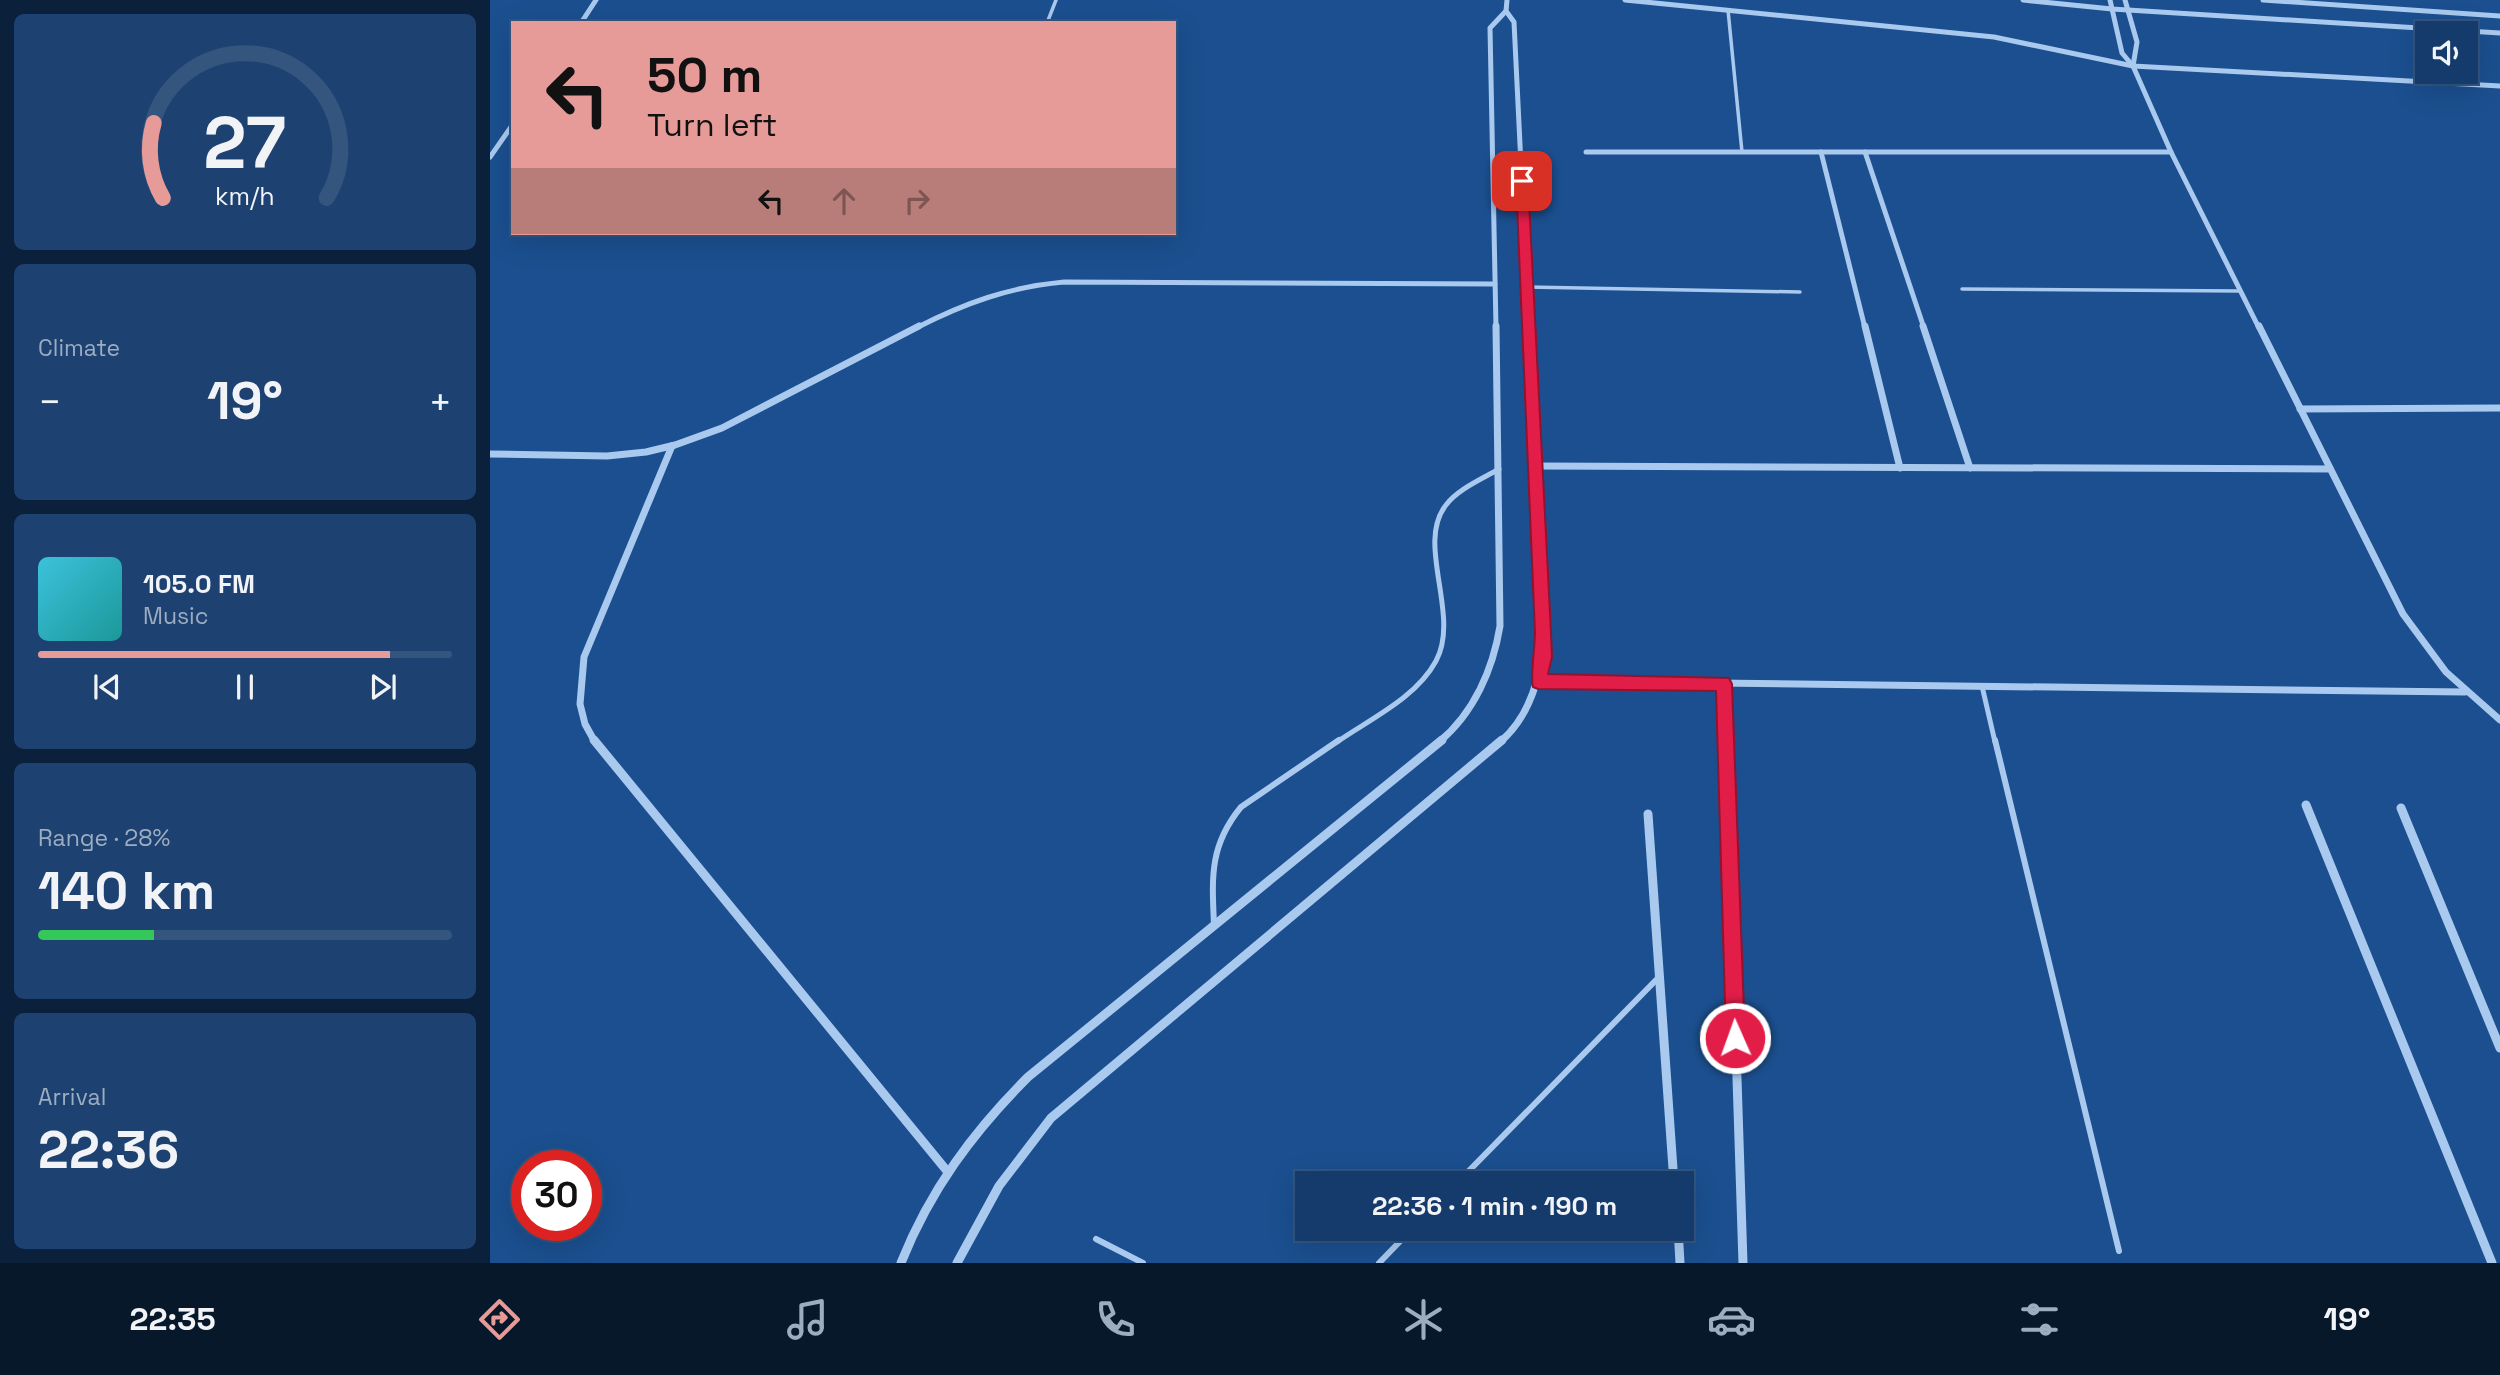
<!DOCTYPE html>
<meta charset="utf-8">
<style>
body{margin:0;font-family:"Space Grotesk",sans-serif;background:#1d4271;color:#f1f3f6;height:100vh;display:flex;flex-direction:column;font-size:26px;white-space:nowrap}
*{box-sizing:border-box;margin:0}
p{font-size:23px;color:#9dadc1}
.icon{flex:none;width:38px;height:38px;fill:none;stroke:currentColor;stroke-width:2;stroke-linecap:round;stroke-linejoin:round}
.map{position:relative;flex:1;overflow:hidden}
.drawer{display:flex;flex-direction:column;gap:14px;padding:14px;background:#0b203b;width:490px}
.drawer>*{flex:none}
.guide{position:absolute;left:21px;top:21px;width:665px;height:214px;border-radius:0px;box-shadow:0 7px 28px #0002,0 0 0 2px #33557e;background:#e69b98;color:#111;overflow:hidden}
.tools{position:absolute;left:1925px;top:21px;display:grid;gap:14px}
.tools a{display:grid;place-items:center;width:63px;height:63px;border-radius:0px;background:#143b6b;box-shadow:0 7px 28px #0002,0 0 0 2px #33557e;font-size:35px}
.speed{position:absolute;left:21px;top:1150px;display:flex;gap:14px;font-size:35px;font-weight:700;text-align:center}
.speed>*{display:grid;place-content:center;width:91px;height:91px;border-radius:50%;background:#143b6b;box-shadow:0 7px 28px #0002,0 0 0 2px #33557e;line-height:1}
.speed .limit{border:10px solid #d22;background:#fff;color:#111}
.pin{position:absolute;display:grid;place-items:center;width:60px;height:60px;color:#fff;margin:-30px;border-radius:14px;box-shadow:0 4px 10px #0006}
.me{position:absolute;width:77px;margin:-38px;rotate:358deg;stroke-linejoin:round;filter:drop-shadow(0 0 5px #0008)}
.turn{display:flex;align-items:center;gap:24px;height:147px;padding:0 21px;font-size:32px}
.turn .icon{width:91px;height:91px;stroke-width:2.5}
.turn b{display:block;font-size:49px;line-height:60px}
.lanes{display:flex;align-items:center;height:66px;padding:0 21px;background:#0003;justify-content:center;gap:35px;direction:ltr}
.lanes .off{opacity:.35}
.big{font-size:52px;font-weight:600;line-height:1.1}
.drawer .card{flex:1;display:flex;flex-direction:column;justify-content:center;gap:10px;min-width:0;padding:0 24px;border-radius:10px;background:#1d4271}
.drawer .dial{align-items:center;gap:0}
.dial svg{height:182px;overflow:visible;fill:none;stroke:#33557e;stroke-width:7;stroke-linecap:round;text-anchor:middle}
.dial text{fill:#f1f3f6;stroke:none}
.song{display:flex;align-items:center;gap:21px}
.cover{width:84px;height:84px;border-radius:10px;background:linear-gradient(135deg,hsl(190 70% 55%),hsl(180 70% 35%))}
.played{height:7px;border-radius:4px;background:linear-gradient(90deg,#e69b98 85%,#33557e 85%)}
.keys{display:flex;justify-content:space-around;direction:ltr}
.heat{display:flex;justify-content:space-between;align-items:center;font-size:38px;direction:ltr}
.charge{height:10px;border-radius:5px;background:linear-gradient(90deg,#34c759 28%,#33557e 0)}
.trip{position:absolute;left:805px;top:1171px;width:399px;height:70px;border-radius:0px;background:#143b6b;box-shadow:0 7px 28px #0002,0 0 0 2px #33557e;font-weight:600;line-height:70px;text-align:center}
.tabs{display:flex;height:112px;justify-content:space-around;align-items:center;background:#08182b;color:#9dadc1}
.tabs .icon{width:49px;height:49px}
.tabs .on{color:#e69b98}
.tabs b{font-size:32px;color:#f1f3f6}
main{display:flex;flex:1;min-height:0}
.map>svg:first-child{display:block}
</style>
<main>
<section class="drawer">
<div class="card dial"><svg viewBox="0 0 100 80">
<path d="M14 69A42 42 0 1 1 86 69"/>
<path d="M14 69A42 42 0 0 1 10 36" stroke="#e69b98"/>
<text x="50" y="56" font-size="32" font-weight="700">27</text>
<text x="50" y="72" font-size="11">km/h</text>
</svg></div>
<div class="card"><p>Climate</p>
<div class="heat"><a>−</a><b class="big">19°</b><a>+</a></div>
</div>
<div class="card">
<div class="song"><i class="cover"></i><div><b>105.0 FM</b><p>Music</p></div></div>
<div class="played"></div>
<div class="keys"><svg class="icon" aria-label="previous" viewBox="0 0 24 24"><path d="M18 5L8 12l10 7zM5 5v14"/></svg><svg class="icon" aria-label="pause" viewBox="0 0 24 24"><path d="M8 5v14M16 5v14"/></svg><svg class="icon" aria-label="next" viewBox="0 0 24 24"><path d="M6 5l10 7-10 7zM19 5v14"/></svg></div>
</div>
<div class="card"><p>Range · 28%</p><b class="big">140 km</b><div class="charge"></div></div>
<div class="card"><p>Arrival</p><b class="big">22:36</b></div>
</section>
<div class="map">
<svg width="2010" height="1263" viewBox="0 0 2010 1263">
<rect width="100%" height="100%" fill="#1b4f8f"/>
<g fill="none" stroke-linecap="round" stroke-linejoin="round">
<g stroke="#a9c9ee" stroke-width="3.5">
<polyline points="1238,10 1252,152"/>
<polyline points="557,23 566,0"/>
<polyline points="1037,287 1310,292"/>
<polyline points="1472,289 1750,291"/>
</g>
<g stroke="#a9c9ee" stroke-width="5">
<polyline points="1492,686 1505,742"/>
<path d="M 847,742 C 880,719 926,698 946,661 C 971,615 925,544 956,505 C 968,489 992,479 1009,469"/>
</g>
<g stroke="#a9c9ee" stroke-width="6">
<polyline points="1505,740 1629,1251"/>
<path d="M 724,925 C 722,878 719,846 751,807 L 849,740"/>
<polyline points="967,1183 1169,977"/>
<polyline points="606,1239 653,1263"/>
<polyline points="889,1263 923,1228"/>
</g>
<g stroke="#a9c9ee" stroke-width="5">
<polyline points="1017,0 1016,11 1024,22 1039,328"/>
<polyline points="1135,0 1504,37 1643,66 2010,86"/>
<polyline points="1533,0 1622,9 2010,33"/>
<polyline points="1620,0 1632,53 1643,66 1681,152 1769,328"/>
<polyline points="1635,0 1647,42 1643,66"/>
<polyline points="1773,0 2010,16"/>
<polyline points="91,23 106,0"/>
<polyline points="1096,152 1681,152"/>
<polyline points="1331,152 1375,328"/>
<polyline points="1375,152 1434,328"/>
<polyline points="0,157 23,124"/>
<path d="M 426,328 C 475,303 519,287 574,282 L 1005,284"/>
<polyline points="1006,328 1000,28 1016,11"/>
</g>
<g stroke="#a9c9ee" stroke-width="7">
<polyline points="1375,326 1410,468"/>
<polyline points="1433,326 1480,468"/>
<polyline points="1769,326 1913,614 1956,672 2010,720"/>
<polyline points="1810,409 2010,408"/>
<polyline points="0,454 117,456 156,452 185,445 232,428 429,326"/>
<polyline points="1047,466 1840,469"/>
<polyline points="1048,681 1975,692"/>
<polyline points="1234,684 1236,742"/>
<polyline points="105,742 95,724 90,704 94,657 182,446"/>
<path d="M 949,742 C 984,713 1003,669 1010,626 L 1006,326"/>
<path d="M 1010,742 C 1037,719 1049,682 1053,648 L 1038,326"/>
</g>
<g stroke="#a9c9ee" stroke-width="9">
<polyline points="104,740 457,1171"/>
<polyline points="1236,740 1253,1263"/>
<polyline points="1816,805 2002,1263"/>
<polyline points="1911,808 2010,1048"/>
<polyline points="1158,814 1184,1183"/>
<polyline points="1188,1228 1190,1263"/>
<path d="M 411,1263 C 440,1190 483,1132 538,1077 L 952,740"/>
<polyline points="467,1263 509,1186 561,1118 1012,740"/>
</g>
</g>
<path fill="#e11d48" stroke="#92132f" stroke-width="2" d="M 1032,177 L 1038,181 L 1061,633 L 1062,657 L 1058,674 L 1239,678 L 1242,684 L 1255,1038 L 1252,1045 L 1245,1048 L 1238,1045 L 1236,1038 L 1226,691 L 1048,689 L 1043,687 C 1040,680 1045,644 1045,633 L 1026,181 Z"/>
</svg>
<div class="tools">
<a><svg class="icon" aria-label="sound" viewBox="0 0 24 24"><path d="M4 9h4l5-4v14l-5-4H4zM17 9q2 3 0 6"/></svg></a>
</div>
<div class="speed"><div class="limit">30</div></div>
<div class="pin" style="left:1032px;top:181px;background:#d93025"><svg class="icon" aria-label="arrive" viewBox="0 0 24 24"><path d="M6 21V4h12l-3 4 3 4H6"/></svg></div>
<svg class="me" style="left:1245px;top:1038px" viewBox="-20 -20 40 40"><circle r="17" fill="#e11d48" stroke="#fff" stroke-width="3"/><path d="M0-11L8 9 0 5-8 9z" fill="#fff"/></svg>
<div class="trip">22:36 · 1 min · 190 m</div>
<div class="guide">
<div class="turn"><svg class="icon" aria-label="left" viewBox="0 0 24 24"><path d="M17 20v-9H6M10 6l-5 5 5 5"/></svg><div><b>50 m</b>Turn left</div></div>
<div class="lanes"><svg class="icon" aria-label="left" viewBox="0 0 24 24"><path d="M17 20v-9H6M10 6l-5 5 5 5"/></svg><svg class="icon off" aria-label="ahead" viewBox="0 0 24 24"><path d="M12 20V5M6 11l6-6 6 6"/></svg><svg class="icon off" aria-label="right" viewBox="0 0 24 24"><path d="M7 20v-9h11M14 6l5 5-5 5"/></svg></div>
</div>
</div>
</main>
<nav class="tabs">
<b>22:35</b>
<svg class="icon on" aria-label="directions" viewBox="0 0 24 24"><path d="M12 3l9 9-9 9-9-9zM9 14v-3h6M13 9l2 2-2 2"/></svg>
<svg class="icon" aria-label="music" viewBox="0 0 24 24"><path d="M9 18V5l10-2v13"/><circle cx="6" cy="18" r="3"/><circle cx="16" cy="16" r="3"/></svg>
<svg class="icon" aria-label="phone" viewBox="0 0 24 24"><path d="M5 4h4l2 5-3 2q2 4 5 5l2-3 5 2v4C11 20 4 13 5 4z"/></svg>
<svg class="icon" aria-label="climate" viewBox="0 0 24 24"><path d="M12 3v18M4 7l16 10M4 17L20 7"/></svg>
<svg class="icon" aria-label="car" viewBox="0 0 24 24"><path d="M5 17H2v-5l4-1 3-4h7l3 4 3 1v5h-3M9 17h6M6 11h13"/><circle cx="7" cy="17" r="2"/><circle cx="17" cy="17" r="2"/></svg>
<svg class="icon" aria-label="filters" viewBox="0 0 24 24"><path d="M4 7h16M4 17h16"/><circle cx="9" cy="7" r="2"/><circle cx="15" cy="17" r="2"/></svg>
<b>19°</b>
</nav>
